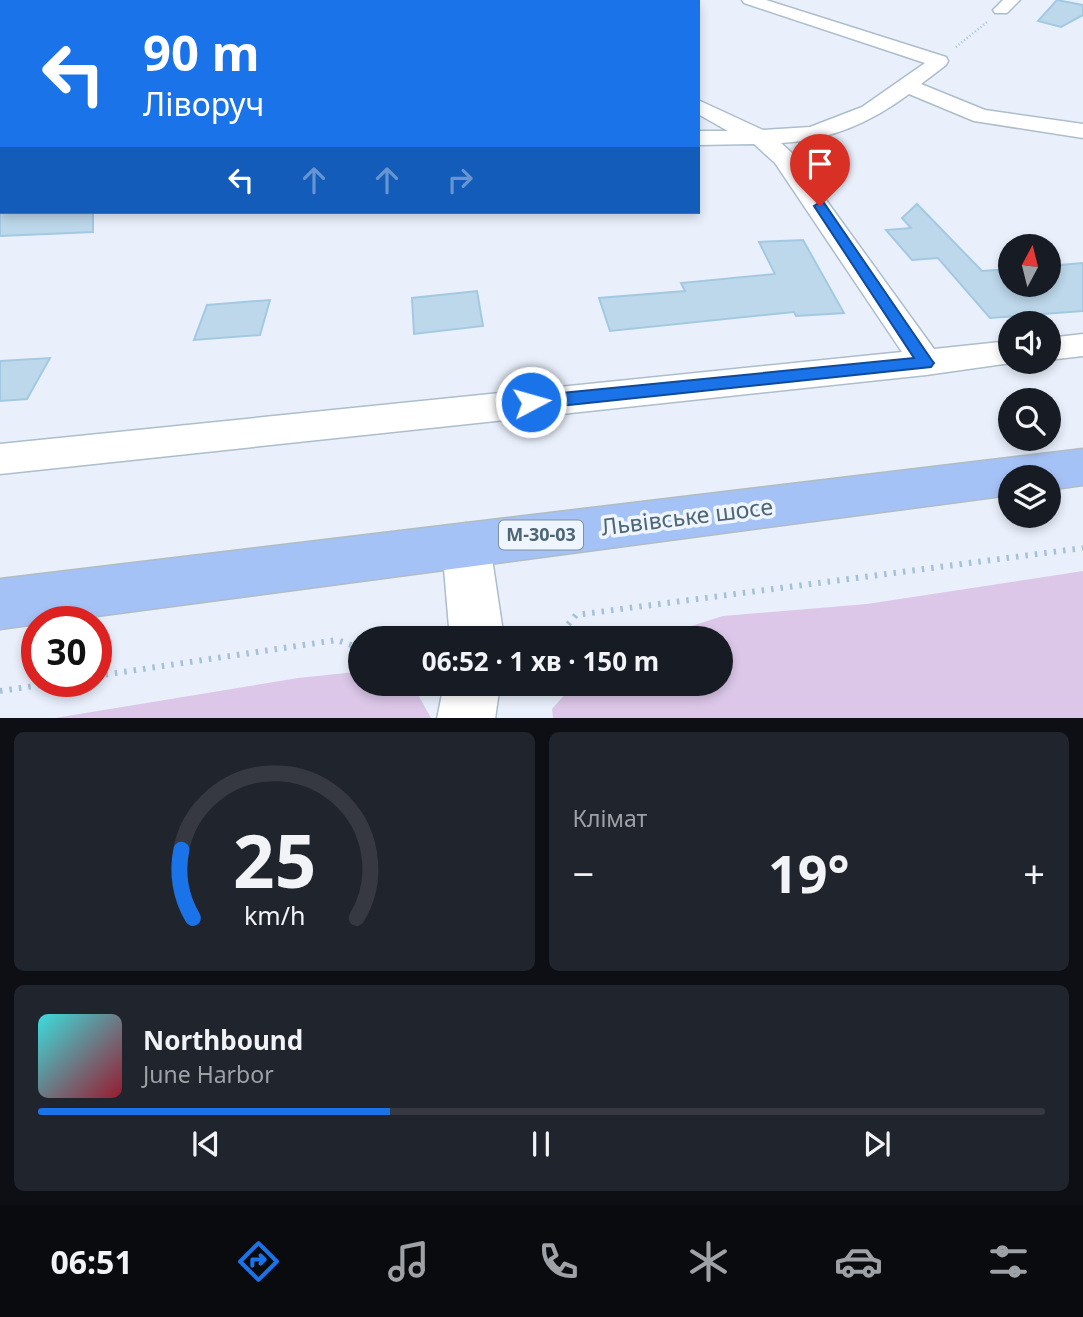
<!DOCTYPE html>
<html lang="uk">
<meta charset="utf-8">
<style>
body{margin:0;font-family:"Noto Sans",sans-serif;background:#20242c;color:#f1f3f6;height:100vh;display:flex;flex-direction:column;font-size:26px;white-space:nowrap}
*{box-sizing:border-box;margin:0}
p{font-size:23px;color:#9ea1a6}
.icon{flex:none;width:38px;height:38px;fill:none;stroke:currentColor;stroke-width:2;stroke-linecap:round;stroke-linejoin:round}
.map{position:relative;height:718px;overflow:hidden}
.details{display:flex;flex-direction:column;gap:14px;padding:14px;background:#0d0f14;flex:1}
.details>*{flex:none}
.hud{position:absolute;left:0px;top:0px;width:700px;height:214px;box-shadow:0 4px 10px #0003;background:#1a73e8;color:#fff;overflow:hidden}
.needle{width:46px;rotate:7deg}
.tools{position:absolute;left:998px;top:234px;display:grid;gap:14px}
.tools a{display:grid;place-items:center;width:63px;height:63px;border-radius:50%;background:#171b24;box-shadow:0 4px 10px #0003;font-size:35px}
.speed{position:absolute;left:21px;top:606px;display:flex;gap:14px;font-size:35px;font-weight:700;text-align:center}
.speed>*{display:grid;place-content:center;width:91px;height:91px;border-radius:50%;background:#171b24;box-shadow:0 4px 10px #0003;line-height:1}
.speed .limit{border:10px solid #d22;background:#fff;color:#111}
.pin{position:absolute;display:grid;place-items:center;width:60px;height:60px;color:#fff;margin:-72px -30px;border-radius:50% 50% 50% 0;rotate:-45deg;box-shadow:0 0 7px #0007}
.pin .icon{rotate:45deg}
.me{position:absolute;width:77px;margin:-38px;rotate:84deg;stroke-linejoin:round;filter:drop-shadow(0 0 5px #0008)}
.turn{display:flex;align-items:center;gap:24px;height:147px;padding:0 28px;font-size:32px}
.turn .icon{width:91px;height:91px;stroke-width:2.5}
.turn b{display:block;font-size:49px;line-height:60px}
.lanes{display:flex;align-items:center;height:66px;padding:0 28px;background:#0003;justify-content:center;gap:35px;direction:ltr}
.lanes .off{opacity:.35}
.big{font-size:52px;font-weight:700;line-height:1.1}
.details .widget{flex:1;display:flex;flex-direction:column;justify-content:center;gap:10px;min-width:0;padding:0 24px;border-radius:10px;background:#20242c}
.details .dial{align-items:center;gap:0}
.dial svg{height:182px;overflow:visible;fill:none;stroke:#363941;stroke-width:7;stroke-linecap:round;text-anchor:middle}
.dial text{fill:#f1f3f6;stroke:none}
.song{display:flex;align-items:center;gap:21px}
.cover{width:84px;height:84px;border-radius:10px;background:linear-gradient(135deg,hsl(180 70% 55%),hsl(350 70% 35%))}
.played{height:7px;border-radius:4px;background:linear-gradient(90deg,#1a73e8 35%,#363941 35%)}
.keys{display:flex;justify-content:space-around;direction:ltr}
.heat{display:flex;justify-content:space-between;align-items:center;font-size:38px;direction:ltr}
.details .tiles{flex:1;display:grid;gap:14px;grid-template-columns:1fr 1fr}
.widget:last-child{grid-column:span 2}
.trip{position:absolute;left:348px;top:626px;width:385px;height:70px;border-radius:35px;background:#171b24;box-shadow:0 4px 10px #0003;font-weight:700;line-height:70px;text-align:center}
.tab-bar{display:flex;height:112px;justify-content:space-around;align-items:center;background:#090b0e;color:#9ea1a6}
.tab-bar .icon{width:49px;height:49px}
.tab-bar .active{color:#1a73e8}
.tab-bar b{font-size:32px;color:#f1f3f6}
.map>svg:first-child{display:block}
</style>
<div class="map">
<svg width="1083" height="719" viewBox="0 0 1083 719">
<rect width="100%" height="100%" fill="#e9f0fc"/>
<g fill="#dcc7e9">
<polygon points="1083,571 1083,718 553,718 552,709 574,684 721,684 721,639 650,639 723,616 867,604"/>
<polygon points="355,672 360,673 360,684 412,684 431,718 55,718 298,678"/>
</g>
<g fill="#bdd8eb" stroke="#a3c9e2" stroke-width="2">
<polygon points="1057,0 1083,5 1083,15 1061,27 1038,21"/>
<polygon points="917,204 982,271 1010,269 1010,285 1048,285 1048,266 1083,263 1083,311 990,318 938,258 912,260 886,230 911,228 902,218"/>
<polygon points="0,212 93,212 93,232 0,236"/>
<polygon points="803,240 844,313 796,316 794,312 610,331 599,298 685,291 681,283 775,274 759,242"/>
<polygon points="477,291 483,326 414,334 412,298"/>
<polygon points="270,300 260,335 194,340 207,305"/>
<polygon points="50,358 27,399 0,401 0,361"/>
</g>
<g fill="none" stroke-linecap="round" stroke-linejoin="round">
<g stroke="#acbdcb" stroke-width="3">
<g id="minor">
<polygon points="125,0 148,0 124,2"/>
<polygon points="408,0 431,0 407,2"/>
<polygon points="460,0 480,0 481,2 461,2"/>
<path d="M 742,0 L 766,0 L 946,57 L 948,61 L 946,65 L 921,84 L 985,110 L 1083,124 L 1083,138 L 974,121 L 909,94 C 870,123 830,140 781,143 L 792,153 L 934,349 L 1010,341 L 1010,362 L 1018,362 L 926,375 L 0,474 L 0,444 L 902,352 L 775,163 L 754,144 L 698,145 L 698,131 L 728,131 L 698,114 L 698,100 L 763,130 L 810,127 L 862,107 L 925,63 L 744,3 Z"/>
<polygon points="1003,0 1020,0 1007,13 995,13 993,10"/>
<rect x="0" y="21" width="2" height="10"/>
<polygon points="0,93 2,93 0,106"/>
<rect x="0" y="174" width="2" height="14"/>
<polygon points="1083,334 1083,356 1048,360 1048,338"/>
</g>
</g>
<g stroke="#acbdcb" stroke-width="3">
<g id="tertiary">
<polygon points="466,523 483,529 490,545 504,639 450,639 442,545 449,529"/>
<polygon points="444,684 500,684 495,719 437,719"/>
</g>
</g>
<g stroke="#b1bcc2" stroke-width="3">
<polygon id="primary" points="1083,449 1083,485 1048,490 1048,478 1010,478 1010,495 59,621 37,621 37,624 0,629 0,579"/>
</g>
<polyline stroke="#a4c1d5" stroke-width="2.5" stroke-dasharray="1 2.5" stroke-linecap="butt" points="956,47 987,22"/>
<g stroke="#a4c1d5" stroke-width="6" stroke-dasharray="2.5 7" stroke-linecap="butt">
<polyline points="556,639 576,615 1083,548"/>
<polyline points="96,676 337,640 360,648"/>
<polyline points="0,691 68,681"/>
</g>
<use href="#minor" fill="#fff" fill-rule="evenodd"/>
<use href="#tertiary" fill="#fff" fill-rule="evenodd"/>
<use href="#primary" fill="#a5c2f6" fill-rule="evenodd"/>
</g>
<polygon fill="#1a73e8" stroke="#114b97" stroke-width="2" points="820,202 824,203 931,359 934,363 931,367 531,409 525,407 523,402 525,398 531,396 914,358 814,206"/>
<g text-anchor="middle" stroke-width="7" stroke-linejoin="round" paint-order="stroke">
<rect fill="#eff5fe" stroke="#7e919e" stroke-width="2" x="499" y="520.5" width="84" height="29" rx="5"/>
<g font-size="18" font-weight="bold" fill="#4d6675">
<text x="541" y="541">М-30-03</text>
</g>
<g font-size="23" fill="#4d6675" stroke="#eff5fe">
<text transform="translate(687 517) rotate(-7)" y="8">Львівське шосе</text>
</g>
</g>
</svg>
<div class="tools">
<a><svg class="needle" viewBox="-14 -14 28 28"><path d="M0-13l5 13h-10z" fill="#e53935"/><path d="M0 13l5-13h-10z" fill="#9ea1a6"/></svg></a>
<a><svg class="icon" aria-label="sound" viewBox="0 0 24 24"><path d="M4 9h4l5-4v14l-5-4H4zM17 9q2 3 0 6"/></svg></a>
<a><svg class="icon" aria-label="search" viewBox="0 0 24 24"><circle cx="10" cy="10" r="6"/><path d="M15 15l6 6"/></svg></a>
<a><svg class="icon" aria-label="layers" viewBox="0 0 24 24"><path d="M12 4l9 5-9 5-9-5zM3 14l9 5 9-5"/></svg></a>
</div>
<div class="speed"><div class="limit">30</div></div>
<div class="pin" style="left:820px;top:206px;background:#d93025"><svg class="icon" aria-label="arrive" viewBox="0 0 24 24"><path d="M6 21V4h12l-3 4 3 4H6"/></svg></div>
<svg class="me" style="left:531px;top:402px" viewBox="-20 -20 40 40"><circle r="17" fill="#1a73e8" stroke="#fff" stroke-width="3"/><path d="M0-11L8 9 0 5-8 9z" fill="#fff"/></svg>
<div class="trip">06:52 · 1 хв · 150 m</div>
<div class="hud">
<div class="turn"><svg class="icon" aria-label="left" viewBox="0 0 24 24"><path d="M17 20v-9H6M10 6l-5 5 5 5"/></svg><div><b>90 m</b>Ліворуч</div></div>
<div class="lanes"><svg class="icon" aria-label="left" viewBox="0 0 24 24"><path d="M17 20v-9H6M10 6l-5 5 5 5"/></svg><svg class="icon off" aria-label="ahead" viewBox="0 0 24 24"><path d="M12 20V5M6 11l6-6 6 6"/></svg><svg class="icon off" aria-label="ahead" viewBox="0 0 24 24"><path d="M12 20V5M6 11l6-6 6 6"/></svg><svg class="icon off" aria-label="right" viewBox="0 0 24 24"><path d="M7 20v-9h11M14 6l5 5-5 5"/></svg></div>
</div>
</div>
<section class="details">
<div class="tiles">
<div class="widget dial"><svg viewBox="0 0 100 80">
<path d="M14 69A42 42 0 1 1 86 69"/>
<path d="M14 69A42 42 0 0 1 9 39" stroke="#1a73e8"/>
<text x="50" y="56" font-size="32" font-weight="700">25</text>
<text x="50" y="72" font-size="11">km/h</text>
</svg></div>
<div class="widget"><p>Клімат</p>
<div class="heat"><a>−</a><b class="big">19°</b><a>+</a></div>
</div>
<div class="widget">
<div class="song"><i class="cover"></i><div><b>Northbound</b><p>June Harbor</p></div></div>
<div class="played"></div>
<div class="keys"><svg class="icon" aria-label="previous" viewBox="0 0 24 24"><path d="M18 5L8 12l10 7zM5 5v14"/></svg><svg class="icon" aria-label="pause" viewBox="0 0 24 24"><path d="M8 5v14M16 5v14"/></svg><svg class="icon" aria-label="next" viewBox="0 0 24 24"><path d="M6 5l10 7-10 7zM19 5v14"/></svg></div>
</div>
</div>
</section>
<nav class="tab-bar">
<b>06:51</b>
<svg class="icon active" aria-label="directions" viewBox="0 0 24 24"><path d="M12 3l9 9-9 9-9-9zM9 14v-3h6M13 9l2 2-2 2"/></svg>
<svg class="icon" aria-label="music" viewBox="0 0 24 24"><path d="M9 18V5l10-2v13"/><circle cx="6" cy="18" r="3"/><circle cx="16" cy="16" r="3"/></svg>
<svg class="icon" aria-label="phone" viewBox="0 0 24 24"><path d="M5 4h4l2 5-3 2q2 4 5 5l2-3 5 2v4C11 20 4 13 5 4z"/></svg>
<svg class="icon" aria-label="climate" viewBox="0 0 24 24"><path d="M12 3v18M4 7l16 10M4 17L20 7"/></svg>
<svg class="icon" aria-label="car" viewBox="0 0 24 24"><path d="M5 17H2v-5l4-1 3-4h7l3 4 3 1v5h-3M9 17h6M6 11h13"/><circle cx="7" cy="17" r="2"/><circle cx="17" cy="17" r="2"/></svg>
<svg class="icon" aria-label="filters" viewBox="0 0 24 24"><path d="M4 7h16M4 17h16"/><circle cx="9" cy="7" r="2"/><circle cx="15" cy="17" r="2"/></svg>
</nav>
